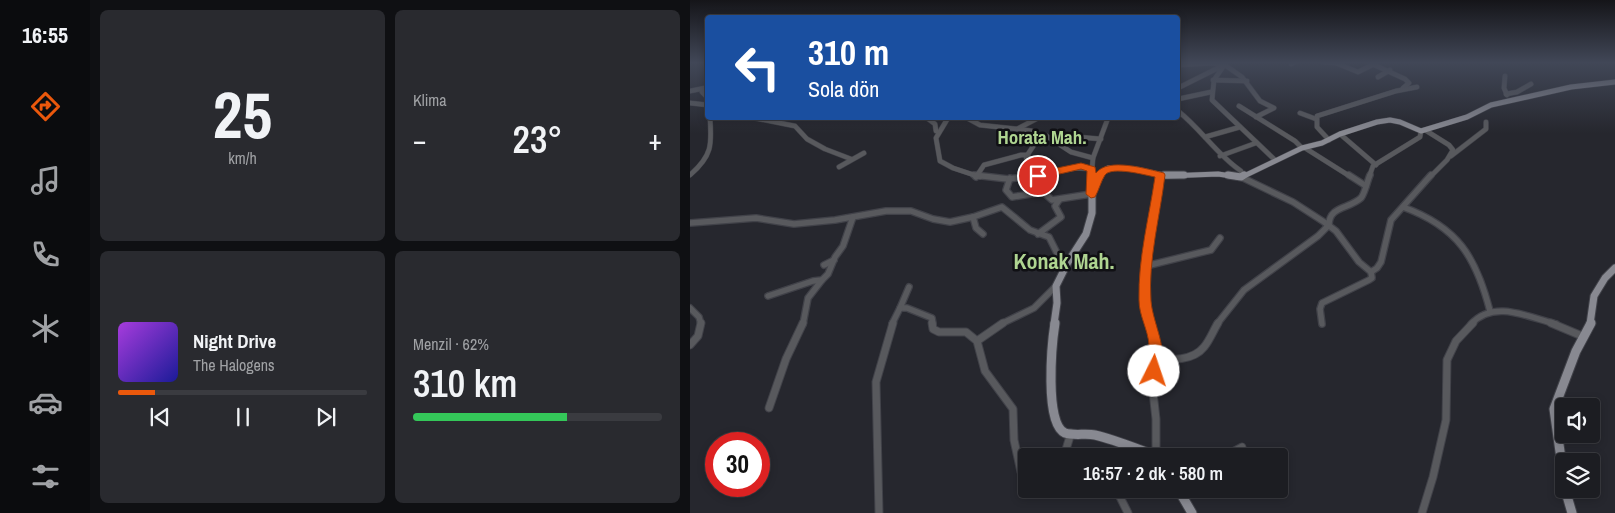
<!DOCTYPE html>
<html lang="tr">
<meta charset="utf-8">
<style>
body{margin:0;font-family:"Archivo Narrow",sans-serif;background:#292a2f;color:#f1f3f6;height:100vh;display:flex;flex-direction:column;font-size:19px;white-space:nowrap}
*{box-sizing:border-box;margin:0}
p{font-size:16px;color:#a0a2a5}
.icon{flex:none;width:28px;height:28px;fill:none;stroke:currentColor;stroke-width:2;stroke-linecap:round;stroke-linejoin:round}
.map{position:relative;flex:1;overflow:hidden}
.drawer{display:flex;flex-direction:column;gap:10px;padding:10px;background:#0f1013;width:600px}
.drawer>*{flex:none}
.hud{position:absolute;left:15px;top:15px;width:475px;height:105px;border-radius:5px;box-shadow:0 2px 8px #0003,0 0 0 1px #3a3b40;background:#1a4fa0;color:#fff;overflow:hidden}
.buttons{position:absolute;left:865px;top:398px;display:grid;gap:10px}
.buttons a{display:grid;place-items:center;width:45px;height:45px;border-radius:5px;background:#1c1d22;box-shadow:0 2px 8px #0003,0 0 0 1px #3a3b40;font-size:25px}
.speed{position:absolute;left:15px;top:432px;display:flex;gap:10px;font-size:25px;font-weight:700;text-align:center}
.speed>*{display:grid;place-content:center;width:65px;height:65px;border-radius:50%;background:#1c1d22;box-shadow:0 2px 8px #0003,0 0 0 1px #3a3b40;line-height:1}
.speed .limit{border:8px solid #d22;background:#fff;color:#111}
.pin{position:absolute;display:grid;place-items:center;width:42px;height:42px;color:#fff;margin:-21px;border:2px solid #fff;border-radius:50%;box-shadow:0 1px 5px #0007}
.me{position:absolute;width:55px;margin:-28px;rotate:4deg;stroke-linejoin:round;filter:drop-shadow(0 0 4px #0008)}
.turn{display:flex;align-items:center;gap:18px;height:105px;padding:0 20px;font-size:22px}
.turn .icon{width:65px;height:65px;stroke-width:2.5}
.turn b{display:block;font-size:35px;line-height:42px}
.big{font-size:38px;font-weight:600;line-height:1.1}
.drawer .widget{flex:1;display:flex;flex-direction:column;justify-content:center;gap:8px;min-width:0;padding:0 18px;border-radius:8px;background:#292a2f}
.drawer .dial{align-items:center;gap:0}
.dial b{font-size:65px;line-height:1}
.song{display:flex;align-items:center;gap:15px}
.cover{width:60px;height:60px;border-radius:8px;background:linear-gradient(135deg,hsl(280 70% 55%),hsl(240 70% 35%))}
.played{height:5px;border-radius:2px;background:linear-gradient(90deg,#ea580c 15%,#3a3b40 15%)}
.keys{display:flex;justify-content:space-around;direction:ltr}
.heat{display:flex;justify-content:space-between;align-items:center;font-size:28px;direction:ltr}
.charge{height:8px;border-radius:4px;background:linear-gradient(90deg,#34c759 62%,#3a3b40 0)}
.drawer .tiles{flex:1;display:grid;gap:10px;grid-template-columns:repeat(2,1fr)}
.trip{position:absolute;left:328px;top:448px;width:270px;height:50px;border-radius:5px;background:#1c1d22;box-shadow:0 2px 8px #0003,0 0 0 1px #3a3b40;font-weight:600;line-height:50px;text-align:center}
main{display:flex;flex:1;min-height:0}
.menu{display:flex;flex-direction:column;width:90px;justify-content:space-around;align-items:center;background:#0b0c0e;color:#a0a2a5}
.menu .icon{width:35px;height:35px}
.menu .current{color:#ea580c}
.menu b{font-size:22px;color:#f1f3f6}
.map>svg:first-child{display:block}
</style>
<main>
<nav class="menu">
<b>16:55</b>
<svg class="icon current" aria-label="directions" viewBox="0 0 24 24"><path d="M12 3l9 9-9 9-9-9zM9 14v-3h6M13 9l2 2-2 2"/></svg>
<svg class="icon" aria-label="music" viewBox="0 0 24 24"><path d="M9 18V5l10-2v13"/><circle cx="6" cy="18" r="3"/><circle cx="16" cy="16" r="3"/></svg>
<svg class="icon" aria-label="phone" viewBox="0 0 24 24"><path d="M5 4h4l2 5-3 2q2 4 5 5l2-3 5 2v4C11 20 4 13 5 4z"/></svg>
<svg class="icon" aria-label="climate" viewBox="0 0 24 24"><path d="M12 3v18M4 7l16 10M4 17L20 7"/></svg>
<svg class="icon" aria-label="car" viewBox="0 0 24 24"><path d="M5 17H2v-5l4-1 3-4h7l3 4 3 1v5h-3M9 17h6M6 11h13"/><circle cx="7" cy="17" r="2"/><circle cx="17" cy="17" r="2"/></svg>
<svg class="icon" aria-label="filters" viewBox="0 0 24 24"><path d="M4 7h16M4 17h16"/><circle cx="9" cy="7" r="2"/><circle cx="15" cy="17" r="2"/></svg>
</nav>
<section class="drawer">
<div class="tiles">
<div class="widget dial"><b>25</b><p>km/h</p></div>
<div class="widget"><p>Klima</p>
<div class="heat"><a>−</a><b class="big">23°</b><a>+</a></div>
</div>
<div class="widget">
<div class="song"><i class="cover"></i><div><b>Night Drive</b><p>The Halogens</p></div></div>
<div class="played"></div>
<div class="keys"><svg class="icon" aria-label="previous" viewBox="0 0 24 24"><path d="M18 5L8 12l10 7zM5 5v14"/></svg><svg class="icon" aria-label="pause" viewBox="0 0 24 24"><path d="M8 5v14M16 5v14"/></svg><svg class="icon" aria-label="next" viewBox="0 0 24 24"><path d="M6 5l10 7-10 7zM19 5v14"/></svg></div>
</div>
<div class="widget"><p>Menzil · 62%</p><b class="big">310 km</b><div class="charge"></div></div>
</div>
</section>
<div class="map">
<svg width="925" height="513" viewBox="0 0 925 513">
<rect width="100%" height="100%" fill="#26272e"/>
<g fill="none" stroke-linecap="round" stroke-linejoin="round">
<g stroke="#414249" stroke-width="5.5">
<g id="minor-far2">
<polyline points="633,62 647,63"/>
<polyline points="678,62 715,79 719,83 713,88"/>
<polyline points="646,63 668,72 684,64"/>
<polyline points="535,64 524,80 522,100 585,160"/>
<polyline points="601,64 605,62"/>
<polyline points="488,65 523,63 535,65 552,77 570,101 584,108 566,117"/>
<polyline points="815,76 814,88 817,95"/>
<polyline points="688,77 700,70"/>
<polyline points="523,80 557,81"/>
<polyline points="18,86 12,92 18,98"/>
<polyline points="488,88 532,66"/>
<polyline points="0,91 15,88"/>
<polyline points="816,94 827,92 841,84"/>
<polyline points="488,99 521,92"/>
<polyline points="0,103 18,105"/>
<polyline points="549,106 605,141 612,148"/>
<path d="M 488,111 C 511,129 527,155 551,171 L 551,177"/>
<polyline points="610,113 626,119"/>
<polyline points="64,118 105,126 117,139 135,149 161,159"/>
<polyline points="237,118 245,124 246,131"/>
<polyline points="258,118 246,138 250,161 263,168 290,177"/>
<polyline points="277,118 290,125 327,129 348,118"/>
<polyline points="329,129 342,131 348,135"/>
<polyline points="735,130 759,145 763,150 757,160 740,177"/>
<polyline points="650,134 686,165"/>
<polyline points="388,137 411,139"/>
<polyline points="515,137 550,127"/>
<polyline points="639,140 627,127 627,116 706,91 727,87"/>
<polyline points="615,148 661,177"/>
<polyline points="530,156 566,143"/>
<polyline points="761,156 796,129 796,122"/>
<polyline points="149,167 174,153"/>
<path d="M 0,175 C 22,156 22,145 20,118"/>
<polyline points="341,176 336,157 348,139 348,135 355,135 381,152 403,158"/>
<polyline points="286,177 294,165 331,155 338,155"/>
<polyline points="340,177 386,168 402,169 403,158 418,118"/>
<polyline points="679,177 683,166 730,137 731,131"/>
</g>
</g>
<g stroke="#414249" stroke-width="8">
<g id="minor-far1">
<polyline points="284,175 318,179 349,175"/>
<polyline points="551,175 551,177 603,202 634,222 646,231 669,262 681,272 687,268 691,262 701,220 741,175"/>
<polyline points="659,175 676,186"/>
<polyline points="286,177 287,175"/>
<polyline points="320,178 316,190 322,197 353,192 362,200 401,194"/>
<path d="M 713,207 C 768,227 786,257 800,311"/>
<polyline points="283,217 286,228 293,234"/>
<polyline points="0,223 66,218 104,224 145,220 196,211 221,211 243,219 260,222 283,217 312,207 340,230 359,237 368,255 378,262"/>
<polyline points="348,234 371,217 365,206 369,200"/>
<polyline points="134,265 144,260"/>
<polyline points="456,266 521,250 530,238"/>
<polyline points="219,287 210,308 217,308 242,318 243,324"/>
<polyline points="78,296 123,281 132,280 138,274 145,257 153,246 163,217"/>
<polyline points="0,308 9,317 11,324"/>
<polyline points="113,324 118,298 132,280"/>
<polyline points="202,324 210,308"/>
<polyline points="311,324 344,308 366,286"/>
<path d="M 460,324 C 446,281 464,219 470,175"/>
<path d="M 527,324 L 554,290 L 628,236 L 639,225 C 639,206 659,209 671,198 C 675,193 677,182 680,175"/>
<polyline points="632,324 630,309 632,303 679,280 682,278 681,272"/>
<path d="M 781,324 C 804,299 838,317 866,324"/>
</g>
</g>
<g stroke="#414249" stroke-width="9">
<g id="minor">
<polyline points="242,323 243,329 249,332 276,332 287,341"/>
<polyline points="313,323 287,341 295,371 323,409 324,440 331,472 336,474"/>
<polyline points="459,323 466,344 462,383 466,419 466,456"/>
<polyline points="861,323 892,336"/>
<polyline points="0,345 8,336 11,323"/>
<path d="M 465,359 C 481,360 503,361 514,347 C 520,340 523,331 528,323"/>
<polyline points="79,408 96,359 113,323"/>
<polyline points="374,456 381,433"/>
<polyline points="535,456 552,447"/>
<polyline points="426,489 438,513"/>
<polyline points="189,513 186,382 203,323"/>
<polyline points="732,513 743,477 756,420 757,360 766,341 783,323"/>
</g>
</g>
<g stroke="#414249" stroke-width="6">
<g id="major-far2">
<polyline points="402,169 402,177"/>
<polyline points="410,177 412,172 418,168 445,169 477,176 528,174 548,177"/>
<polyline points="552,177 612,148 632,143 650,134 687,122 700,120 710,122 731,131 777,117 801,105 881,87 925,82"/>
</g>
</g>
<g stroke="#414249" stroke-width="9">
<g id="major-far1">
<polyline points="474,175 494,175"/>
<polyline points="538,175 551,177 554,175"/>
<polyline points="401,194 410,175"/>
<polyline points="364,324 367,303 366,286 378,262 396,234 402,213 402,175"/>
<polyline points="900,324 904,296 915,278 925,268"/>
</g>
</g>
<g stroke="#414249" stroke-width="11">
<g id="major">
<path d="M 365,323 C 362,342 354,424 375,433 C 384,436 396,433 405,435 C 426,440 447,449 467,456"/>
<polyline points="874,480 864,409 886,351 901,323"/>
<polyline points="488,489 502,513"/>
<polyline points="875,489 882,513"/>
</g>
</g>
<use href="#minor-far2" stroke="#58595d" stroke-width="4.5"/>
<use href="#minor-far1" stroke="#58595d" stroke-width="5.5"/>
<use href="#minor" stroke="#58595d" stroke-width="7"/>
<use href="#major-far2" stroke="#888991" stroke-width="5"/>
<use href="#major-far1" stroke="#888991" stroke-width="7"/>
<use href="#major" stroke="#888991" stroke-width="9"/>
</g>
<linearGradient id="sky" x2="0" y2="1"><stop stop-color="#151519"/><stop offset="0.47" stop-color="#414757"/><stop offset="1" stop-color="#414757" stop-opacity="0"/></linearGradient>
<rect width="925" height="133" fill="url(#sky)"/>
<path fill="#ea580c" stroke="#983908" d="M 391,163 L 405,167 L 406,173 C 418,157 457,169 474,173 L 475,175 C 470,217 458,259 461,301 C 463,325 480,351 469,375 L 464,377 L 459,375 C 455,366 460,355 459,345 C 458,329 449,316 449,300 C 448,258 459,218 465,177 C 455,175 422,166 415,175 C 411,181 409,190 405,197 L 401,198 L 396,194 L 397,171 L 391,169 L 348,179 L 343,176 L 348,172 Z"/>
<g text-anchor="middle" stroke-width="5" stroke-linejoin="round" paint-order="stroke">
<g font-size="19" font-weight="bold" fill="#afd591" stroke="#101014">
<text x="352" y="144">Horata Mah.</text>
</g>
<g font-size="22" font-weight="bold" fill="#afd591" stroke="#101014">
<text x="374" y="269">Konak Mah.</text>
</g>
</g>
</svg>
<div class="buttons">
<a><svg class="icon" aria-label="sound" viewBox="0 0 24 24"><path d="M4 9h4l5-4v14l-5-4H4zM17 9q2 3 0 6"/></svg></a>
<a><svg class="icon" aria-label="layers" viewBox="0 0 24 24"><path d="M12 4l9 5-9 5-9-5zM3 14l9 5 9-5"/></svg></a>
</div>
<div class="speed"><div class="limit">30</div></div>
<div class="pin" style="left:348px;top:176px;background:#d93025"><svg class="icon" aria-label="arrive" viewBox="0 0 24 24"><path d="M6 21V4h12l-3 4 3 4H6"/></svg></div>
<svg class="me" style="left:464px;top:371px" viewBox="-20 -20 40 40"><circle r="19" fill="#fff"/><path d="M0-13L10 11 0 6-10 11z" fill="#ea580c"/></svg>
<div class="trip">16:57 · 2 dk · 580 m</div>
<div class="hud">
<div class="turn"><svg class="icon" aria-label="left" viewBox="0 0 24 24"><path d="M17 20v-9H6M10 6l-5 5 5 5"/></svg><div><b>310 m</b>Sola dön</div></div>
</div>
</div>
</main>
